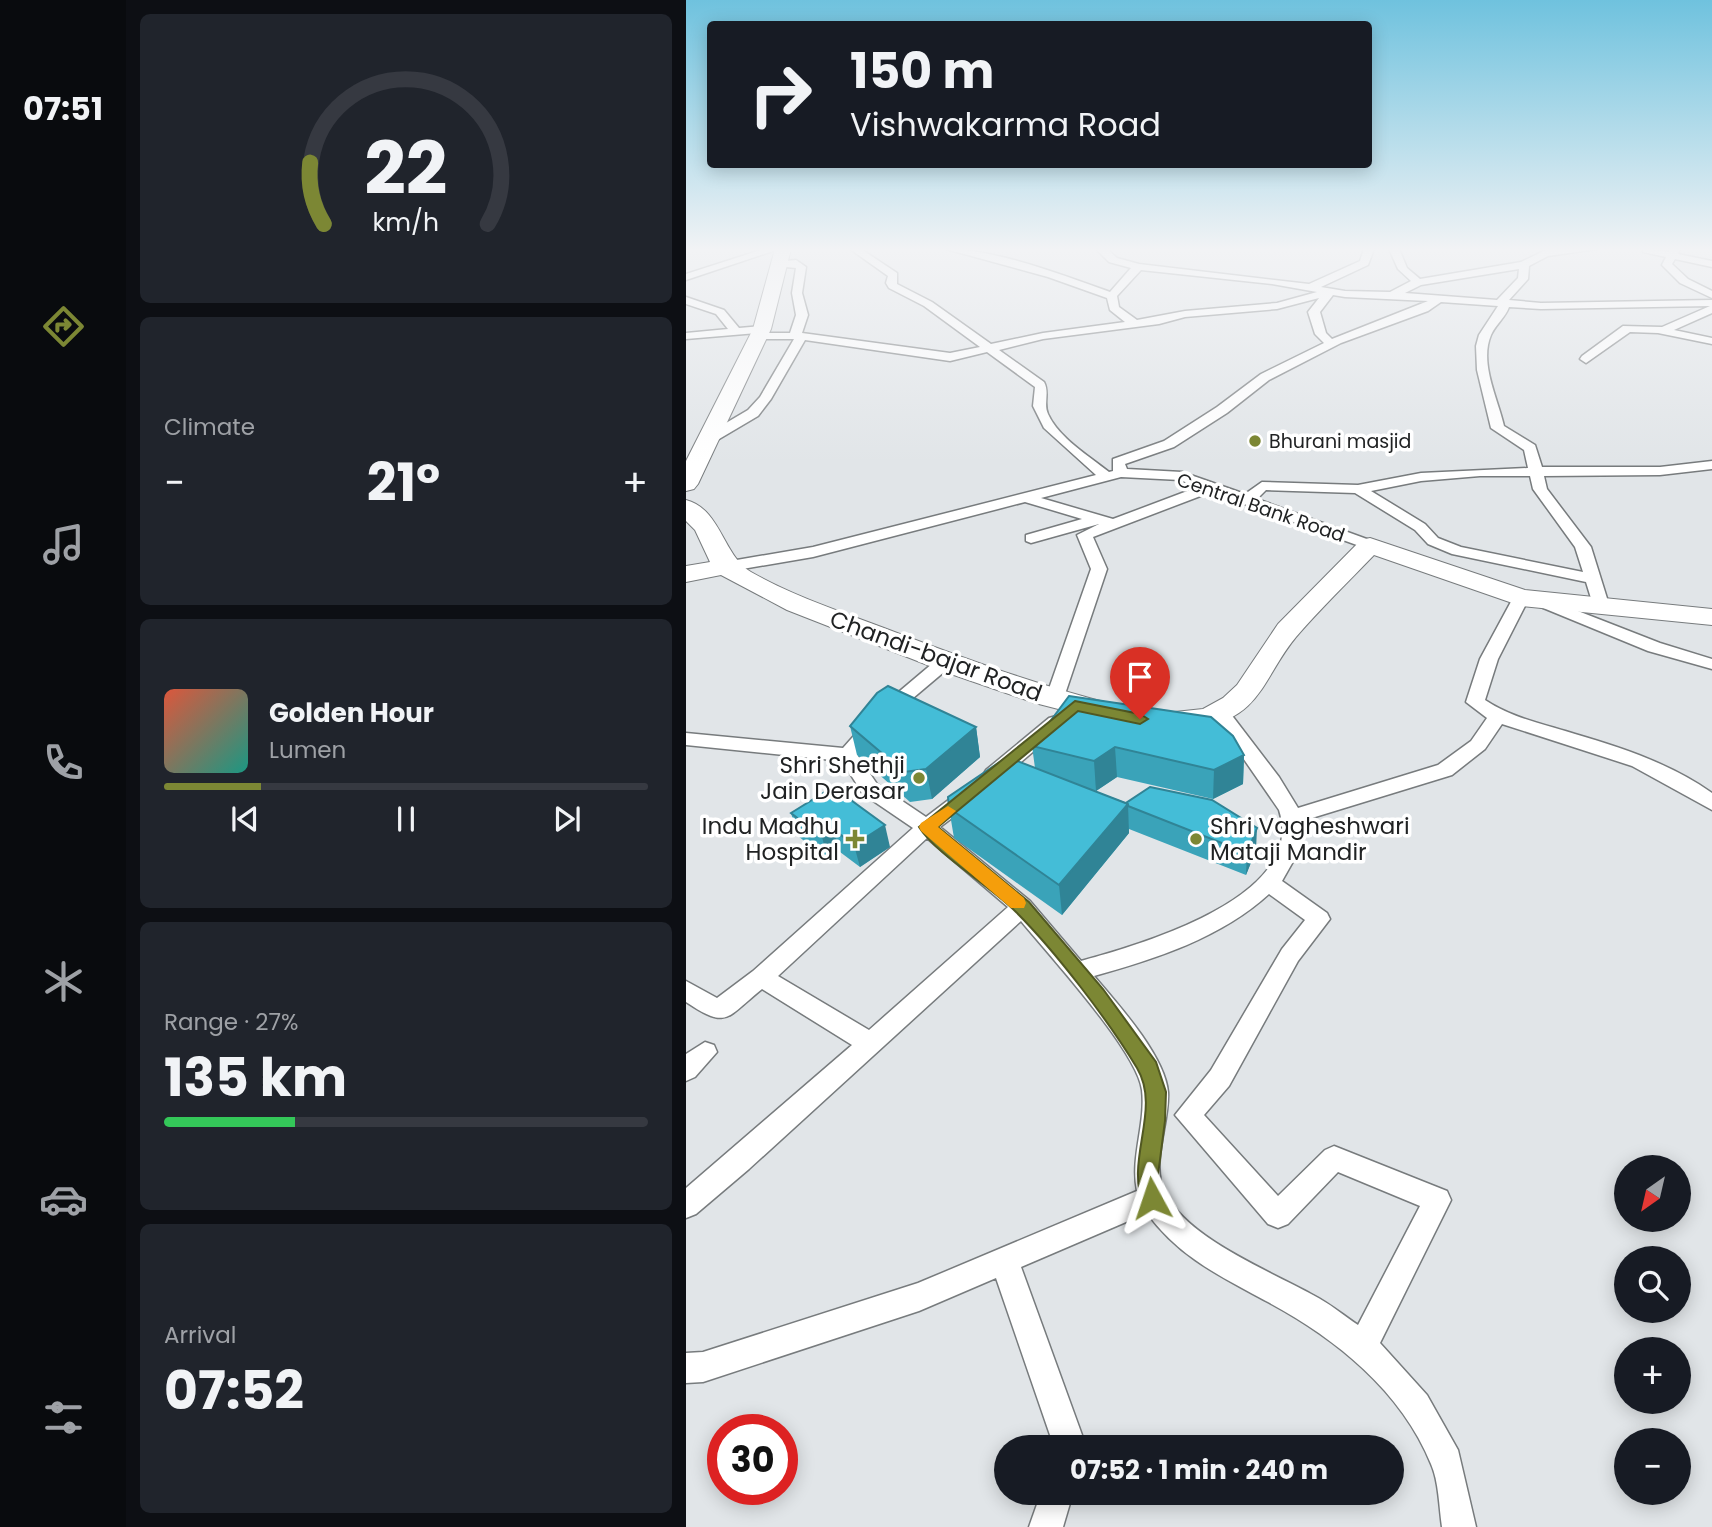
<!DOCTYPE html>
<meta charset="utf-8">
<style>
body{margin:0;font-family:Poppins,sans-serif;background:#20242c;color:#f1f3f6;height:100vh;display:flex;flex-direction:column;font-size:26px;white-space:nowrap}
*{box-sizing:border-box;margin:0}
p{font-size:23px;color:#9ea1a6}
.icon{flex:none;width:38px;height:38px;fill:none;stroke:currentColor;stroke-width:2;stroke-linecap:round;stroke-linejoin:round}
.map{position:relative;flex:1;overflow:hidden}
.drawer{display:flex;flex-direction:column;gap:14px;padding:14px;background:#0d0f14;width:560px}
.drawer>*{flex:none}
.hud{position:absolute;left:21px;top:21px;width:665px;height:147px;border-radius:7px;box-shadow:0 4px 18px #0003;background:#171b24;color:#f1f3f6;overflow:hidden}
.needle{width:46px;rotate:214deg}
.buttons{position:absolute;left:928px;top:1155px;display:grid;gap:14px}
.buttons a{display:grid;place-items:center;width:77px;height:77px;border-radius:50%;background:#171b24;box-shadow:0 4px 18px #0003;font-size:35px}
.speed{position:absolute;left:21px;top:1414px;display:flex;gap:14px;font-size:35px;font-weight:700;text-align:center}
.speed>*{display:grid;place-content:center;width:91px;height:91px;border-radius:50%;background:#171b24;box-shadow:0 4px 18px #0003;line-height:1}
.speed .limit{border:10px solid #d22;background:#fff;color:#111}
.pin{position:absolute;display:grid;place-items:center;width:60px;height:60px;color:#fff;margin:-72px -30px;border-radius:50% 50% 50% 0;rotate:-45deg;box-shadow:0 0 7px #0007}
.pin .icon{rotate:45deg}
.me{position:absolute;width:77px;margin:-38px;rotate:355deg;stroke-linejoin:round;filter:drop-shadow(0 0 5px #0008)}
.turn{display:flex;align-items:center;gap:24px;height:147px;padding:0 28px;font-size:32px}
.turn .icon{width:91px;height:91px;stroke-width:2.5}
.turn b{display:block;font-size:49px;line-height:60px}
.big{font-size:52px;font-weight:700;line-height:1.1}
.drawer .card{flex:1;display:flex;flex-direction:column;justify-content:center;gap:10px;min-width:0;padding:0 24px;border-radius:10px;background:#20242c}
.drawer .dial{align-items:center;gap:0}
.dial svg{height:182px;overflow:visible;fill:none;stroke:#363941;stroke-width:7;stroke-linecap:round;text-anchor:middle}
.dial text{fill:#f1f3f6;stroke:none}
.song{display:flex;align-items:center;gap:21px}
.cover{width:84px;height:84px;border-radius:10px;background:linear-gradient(135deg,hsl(10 70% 55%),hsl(170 70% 35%))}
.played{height:7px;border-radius:4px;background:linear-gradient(90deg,#7c8734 20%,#363941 20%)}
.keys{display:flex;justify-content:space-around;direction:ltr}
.heat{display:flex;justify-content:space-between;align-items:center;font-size:38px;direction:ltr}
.charge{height:10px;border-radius:5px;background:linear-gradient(90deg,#34c759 27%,#363941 0)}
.trip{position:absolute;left:308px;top:1435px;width:410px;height:70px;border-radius:35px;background:#171b24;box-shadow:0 4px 18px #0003;font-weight:700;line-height:70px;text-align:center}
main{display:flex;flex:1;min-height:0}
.dock{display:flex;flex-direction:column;width:126px;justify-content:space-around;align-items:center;background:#090b0e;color:#9ea1a6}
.dock .icon{width:49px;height:49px}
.dock .selected{color:#7c8734}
.dock b{font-size:32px;color:#f1f3f6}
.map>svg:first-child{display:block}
</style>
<main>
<nav class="dock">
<b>07:51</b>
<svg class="icon selected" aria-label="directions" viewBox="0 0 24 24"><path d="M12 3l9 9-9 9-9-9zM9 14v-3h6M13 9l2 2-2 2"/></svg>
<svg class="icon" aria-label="music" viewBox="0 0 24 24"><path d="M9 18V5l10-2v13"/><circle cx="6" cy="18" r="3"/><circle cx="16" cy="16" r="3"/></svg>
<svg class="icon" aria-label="phone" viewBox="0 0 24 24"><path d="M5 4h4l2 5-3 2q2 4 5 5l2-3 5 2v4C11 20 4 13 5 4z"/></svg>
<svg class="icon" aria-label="climate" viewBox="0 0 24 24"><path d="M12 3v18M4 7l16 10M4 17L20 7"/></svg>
<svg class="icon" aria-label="car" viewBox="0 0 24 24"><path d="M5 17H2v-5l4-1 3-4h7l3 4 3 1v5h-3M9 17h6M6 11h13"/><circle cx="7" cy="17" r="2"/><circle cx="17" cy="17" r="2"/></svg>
<svg class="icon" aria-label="filters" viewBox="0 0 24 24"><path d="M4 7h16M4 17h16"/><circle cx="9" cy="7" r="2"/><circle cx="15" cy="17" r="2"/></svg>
</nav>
<section class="drawer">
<div class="card dial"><svg viewBox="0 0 100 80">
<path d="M14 69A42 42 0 1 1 86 69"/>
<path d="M14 69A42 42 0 0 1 8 42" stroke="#7c8734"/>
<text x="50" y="56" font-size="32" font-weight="700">22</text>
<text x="50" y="72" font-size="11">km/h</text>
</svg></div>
<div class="card"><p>Climate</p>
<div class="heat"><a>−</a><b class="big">21°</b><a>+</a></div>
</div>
<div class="card">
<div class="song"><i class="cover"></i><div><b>Golden Hour</b><p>Lumen</p></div></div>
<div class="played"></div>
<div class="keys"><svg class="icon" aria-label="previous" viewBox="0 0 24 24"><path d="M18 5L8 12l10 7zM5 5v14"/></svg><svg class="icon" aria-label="pause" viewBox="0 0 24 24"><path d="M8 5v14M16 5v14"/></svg><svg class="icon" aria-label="next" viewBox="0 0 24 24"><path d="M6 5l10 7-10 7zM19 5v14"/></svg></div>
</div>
<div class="card"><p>Range · 27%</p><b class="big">135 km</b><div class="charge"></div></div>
<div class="card"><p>Arrival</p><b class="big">07:52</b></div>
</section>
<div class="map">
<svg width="1026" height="1527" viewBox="0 0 1026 1527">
<rect width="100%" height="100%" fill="#e1e5e8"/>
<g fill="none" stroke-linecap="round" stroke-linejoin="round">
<g stroke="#777b7d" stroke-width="3">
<g id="minor">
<polygon points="78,249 93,249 0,280 0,274"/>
<path d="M 164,249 L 175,249 L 211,273 L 211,284 L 246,302 L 305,344 L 357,333 L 439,322 L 424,310 L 421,298 L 362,277 L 260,249 C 309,249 377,275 424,292 L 445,268 L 423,262 L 410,249 L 421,249 L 431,258 L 453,264 L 623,284 L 674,261 L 678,249 L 688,249 L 682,265 L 635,287 L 659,291 L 704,292 L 725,281 L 712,269 L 703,249 L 713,249 L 721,268 L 734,279 L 835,262 L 860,250 L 911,249 L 862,256 L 843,266 L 842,279 L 823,300 L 855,303 L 1026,300 L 1026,313 L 988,330 L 1026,338 L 1026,344 L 972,333 L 944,332 L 900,363 L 894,359 L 896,356 L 937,326 L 976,327 L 1024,306 L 855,309 L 823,307 C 819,318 810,324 805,335 C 793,363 812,399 818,426 L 849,445 L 856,467 L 974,467 L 1026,461 L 1026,469 L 974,475 L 858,476 L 861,489 L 905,547 L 924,608 L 916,613 L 908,608 L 900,582 L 766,554 L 742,544 L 729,530 L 669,493 L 580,490 L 571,499 L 689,542 L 689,548 L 679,548 L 525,492 L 407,537 L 421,569 L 377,700 L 374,704 L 362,704 L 359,700 L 405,569 L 391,535 L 413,524 L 345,543 L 340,541 L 340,535 L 396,519 L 339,502 L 127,557 L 39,572 L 31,567 L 39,562 L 127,547 L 410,475 L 358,428 L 347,406 L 349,387 L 301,352 L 264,361 L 119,340 L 85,399 L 72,416 L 28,442 L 18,442 L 18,436 L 62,410 L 74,397 L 108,339 L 72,339 L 66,336 L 71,333 L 0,339 L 0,333 L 42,329 L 30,314 L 0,304 L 0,297 L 38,310 L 53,328 L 76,326 L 82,329 L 74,333 L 104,333 L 110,315 L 106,293 L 110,268 L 89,266 L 89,262 L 110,260 L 120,267 L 116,293 L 122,315 L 116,333 L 264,353 L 294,347 L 238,306 L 203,288 L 200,283 L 202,276 ZM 833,269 L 832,278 L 811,300 L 719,293 L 735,285 ZM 455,270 L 586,284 L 631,292 L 591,303 L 499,311 L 451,320 L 433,307 L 431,296 ZM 647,295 L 659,297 L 742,301 L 646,339 L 640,333 L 634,312 ZM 633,298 L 622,312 L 629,334 L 638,343 L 575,374 L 531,407 L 478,441 L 427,459 L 427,471 L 423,472 C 403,456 373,438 362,414 C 357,403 364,393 358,382 L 313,350 L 357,339 L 473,324 L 499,317 L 591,309 ZM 755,302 L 812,306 L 793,335 L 790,346 L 791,370 L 805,428 L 838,450 L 842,468 L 735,473 L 672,485 L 576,482 L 559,494 L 496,472 L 441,469 L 439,464 L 488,447 L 541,413 L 583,380 L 655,343 L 742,311 ZM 794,476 L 844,476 L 847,489 L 889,547 L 897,572 L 775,547 L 752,538 L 739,524 L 685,491 L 735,481 ZM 435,477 L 494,480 L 512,487 L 427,519 L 355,498 Z"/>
<polygon points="956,249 983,252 984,249 994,249 992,254 1026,261 1026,267 989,259 986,264 1002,279 1026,291 1026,298 994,283 976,265 980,257 957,252"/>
<path d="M 835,593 L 843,598 L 812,659 L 799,700 C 826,718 857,724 889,734 C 937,748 985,764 1026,793 L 1026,810 L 946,766 L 816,724 L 799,749 L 766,775 L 616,821 L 613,851 L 596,881 L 641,913 L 644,919 L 612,961 L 543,1086 L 518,1115 L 592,1196 L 639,1150 L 648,1146 L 761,1191 L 765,1200 L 694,1343 L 741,1395 L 772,1450 L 790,1527 L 756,1527 C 753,1507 753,1482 745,1464 C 715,1390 648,1337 580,1301 C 534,1276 493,1257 461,1213 L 335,1267 L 396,1435 L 397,1447 L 365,1447 L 364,1435 L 310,1278 L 233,1311 L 17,1382 L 0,1383 L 0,1353 L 17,1352 L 232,1283 L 451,1191 C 444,1157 460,1124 456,1090 C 451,1051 363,955 335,921 L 63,1169 L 10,1214 L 0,1218 L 0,1188 L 166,1045 L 76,989 C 40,1018 42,1030 0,1002 L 0,981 L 31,998 L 67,971 L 227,828 L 177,794 L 156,761 L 0,745 L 0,733 L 157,748 L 189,712 L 253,658 L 265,658 L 268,662 L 265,666 L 201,720 L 172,756 L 191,784 L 240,817 L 277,789 L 291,789 L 294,794 L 291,799 L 254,827 L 344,901 L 395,961 C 454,945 622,897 593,810 L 526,713 L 529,709 L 541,709 L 593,777 L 612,808 L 752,765 L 785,741 L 801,718 L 780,702 L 794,659 L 827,598 ZM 241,838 L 322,907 L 183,1030 L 92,976 ZM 583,894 L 619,920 L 596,949 L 525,1070 L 489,1115 L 582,1224 L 592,1228 L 602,1224 L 652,1172 L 734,1206 L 672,1325 C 657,1315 643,1303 627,1295 C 584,1271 502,1239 479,1193 C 464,1164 484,1123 482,1092 C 479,1056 431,1003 408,976 C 469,959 535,938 583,894 Z"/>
<polygon points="856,597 974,643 1026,659 1026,669 962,651 850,605 848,602"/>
<polygon points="370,716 379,722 377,726 314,780 300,780 297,775 300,770 363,718"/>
<polygon points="19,1042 28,1045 31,1052 9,1077 0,1081 0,1054"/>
<polygon points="355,1493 387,1493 377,1527 343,1527"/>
</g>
</g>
<g stroke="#777b7d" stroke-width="2">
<g id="primary">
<polygon points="89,249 105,249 85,329 12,484 8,489 0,491 0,461 67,329"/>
<path d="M 0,500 C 35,509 37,556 65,572 C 107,596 153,611 198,628 C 274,657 350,685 430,705 L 434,712 L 430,719 L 419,721 L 349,703 L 262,673 L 101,610 L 35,575 L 0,582 L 0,566 L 24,562 L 9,530 L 0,521 Z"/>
<path d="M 684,538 L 839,590 L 1026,609 L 1026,625 L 835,606 L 688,555 C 662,582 635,608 610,637 C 577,677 576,715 518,727 C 502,731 486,732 470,728 L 466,721 L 470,714 L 517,709 L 537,698 L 551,685 L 592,624 L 675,540 Z"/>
</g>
</g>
<use href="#minor" fill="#fff" fill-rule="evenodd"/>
<use href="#primary" fill="#fff" fill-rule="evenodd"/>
</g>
<g fill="#3aa3b9">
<polygon points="383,696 558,755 557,784 527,799 431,777 410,791 406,790 570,850 560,875 443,829 443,833 376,915 268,838 263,808 349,768 346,746"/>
<polygon points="164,726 290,727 294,757 246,799 224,802 171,755"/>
<polygon points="105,813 204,847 174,867 154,852 142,860 112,836"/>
</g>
<g fill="#308496">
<polygon points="290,727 294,757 246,799 240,769"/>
<polygon points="429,747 431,777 410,791 408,761"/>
<polygon points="558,755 557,784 527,799 528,770"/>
<polygon points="442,804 443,833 376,915 373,885"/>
<polygon points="199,825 204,847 174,867 168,845"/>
<polygon points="571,828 570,850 560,875 561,853"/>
<polygon points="147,829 154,852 142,860 136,837"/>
</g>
<g fill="#44bdd7" stroke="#308496" stroke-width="2">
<polygon points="202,686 290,727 240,769 218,772 164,726 191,693"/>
<polygon points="383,696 525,717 547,736 558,755 528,770 429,747 408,761 346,746"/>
<polygon points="321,757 442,804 373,885 263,808 262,797"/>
<polygon points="147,787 199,825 168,845 147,829 136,837 105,813"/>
<polygon points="464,787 526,800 571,828 561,853 442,806 442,804 440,803"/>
</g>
<linearGradient id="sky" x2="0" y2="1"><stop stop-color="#6fc2de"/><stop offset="0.54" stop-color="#f2f3f5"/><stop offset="1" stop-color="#f2f3f5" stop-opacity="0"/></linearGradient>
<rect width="1026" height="463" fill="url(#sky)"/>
<path fill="#7c8734" stroke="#515822" stroke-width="2" d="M 389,701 L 454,714 L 462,719 L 454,724 L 392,711 L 252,827 L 343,902 L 417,989 L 470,1062 L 480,1092 L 479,1121 L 472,1175 L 477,1198 L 473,1205 L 466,1208 L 458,1205 C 438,1161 476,1110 451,1068 C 422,1020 370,952 330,912 C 305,887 249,853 233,827 Z"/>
<polygon fill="#f59e0b" points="262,806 270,811 252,827 338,898 340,903 338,908 325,908 235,831 233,827 235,823"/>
<g fill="#7c8734" stroke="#fff" stroke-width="2.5">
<circle cx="569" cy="441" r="7"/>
<circle cx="233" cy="778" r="7"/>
<path d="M165.5 828.5h7v7h7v7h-7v7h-7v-7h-7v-7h7z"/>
<circle cx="510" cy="839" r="7"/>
</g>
<g text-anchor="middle" stroke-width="7" stroke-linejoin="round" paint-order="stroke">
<g font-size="19" fill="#202223" stroke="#fff" text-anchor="start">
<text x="583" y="448">Bhurani masjid</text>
</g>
<g font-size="19" fill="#202223" stroke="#fff">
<text transform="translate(575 507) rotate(19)" y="7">Central Bank Road</text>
</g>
<g font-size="23" fill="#202223" stroke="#fff">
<text transform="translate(250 656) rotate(20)" y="8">Chandi-bajar Road</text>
</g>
<g font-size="23" fill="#202223" stroke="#fff" text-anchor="end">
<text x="219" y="773">Shri Shethji<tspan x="219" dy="26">Jain Derasar</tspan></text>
<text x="153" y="834">Indu Madhu<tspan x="153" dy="26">Hospital</tspan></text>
<text x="524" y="834" text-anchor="start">Shri Vagheshwari<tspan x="524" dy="26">Mataji Mandir</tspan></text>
</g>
</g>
</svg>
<div class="buttons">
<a><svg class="needle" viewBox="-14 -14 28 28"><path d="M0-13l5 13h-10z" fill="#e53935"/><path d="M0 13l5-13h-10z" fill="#9ea1a6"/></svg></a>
<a><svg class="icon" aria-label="search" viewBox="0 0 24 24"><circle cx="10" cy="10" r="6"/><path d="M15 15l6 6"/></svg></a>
<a>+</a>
<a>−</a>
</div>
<div class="speed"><div class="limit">30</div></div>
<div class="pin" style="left:454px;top:719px;background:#d93025"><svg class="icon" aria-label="arrive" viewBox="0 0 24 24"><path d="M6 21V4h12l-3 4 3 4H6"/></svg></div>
<svg class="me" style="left:466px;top:1198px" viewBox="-20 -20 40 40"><path d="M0-17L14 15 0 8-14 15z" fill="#7c8734" stroke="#fff" stroke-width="4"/></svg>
<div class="trip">07:52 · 1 min · 240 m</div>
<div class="hud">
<div class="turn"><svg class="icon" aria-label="right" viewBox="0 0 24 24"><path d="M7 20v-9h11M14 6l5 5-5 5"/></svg><div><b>150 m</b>Vishwakarma Road</div></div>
</div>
</div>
</main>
